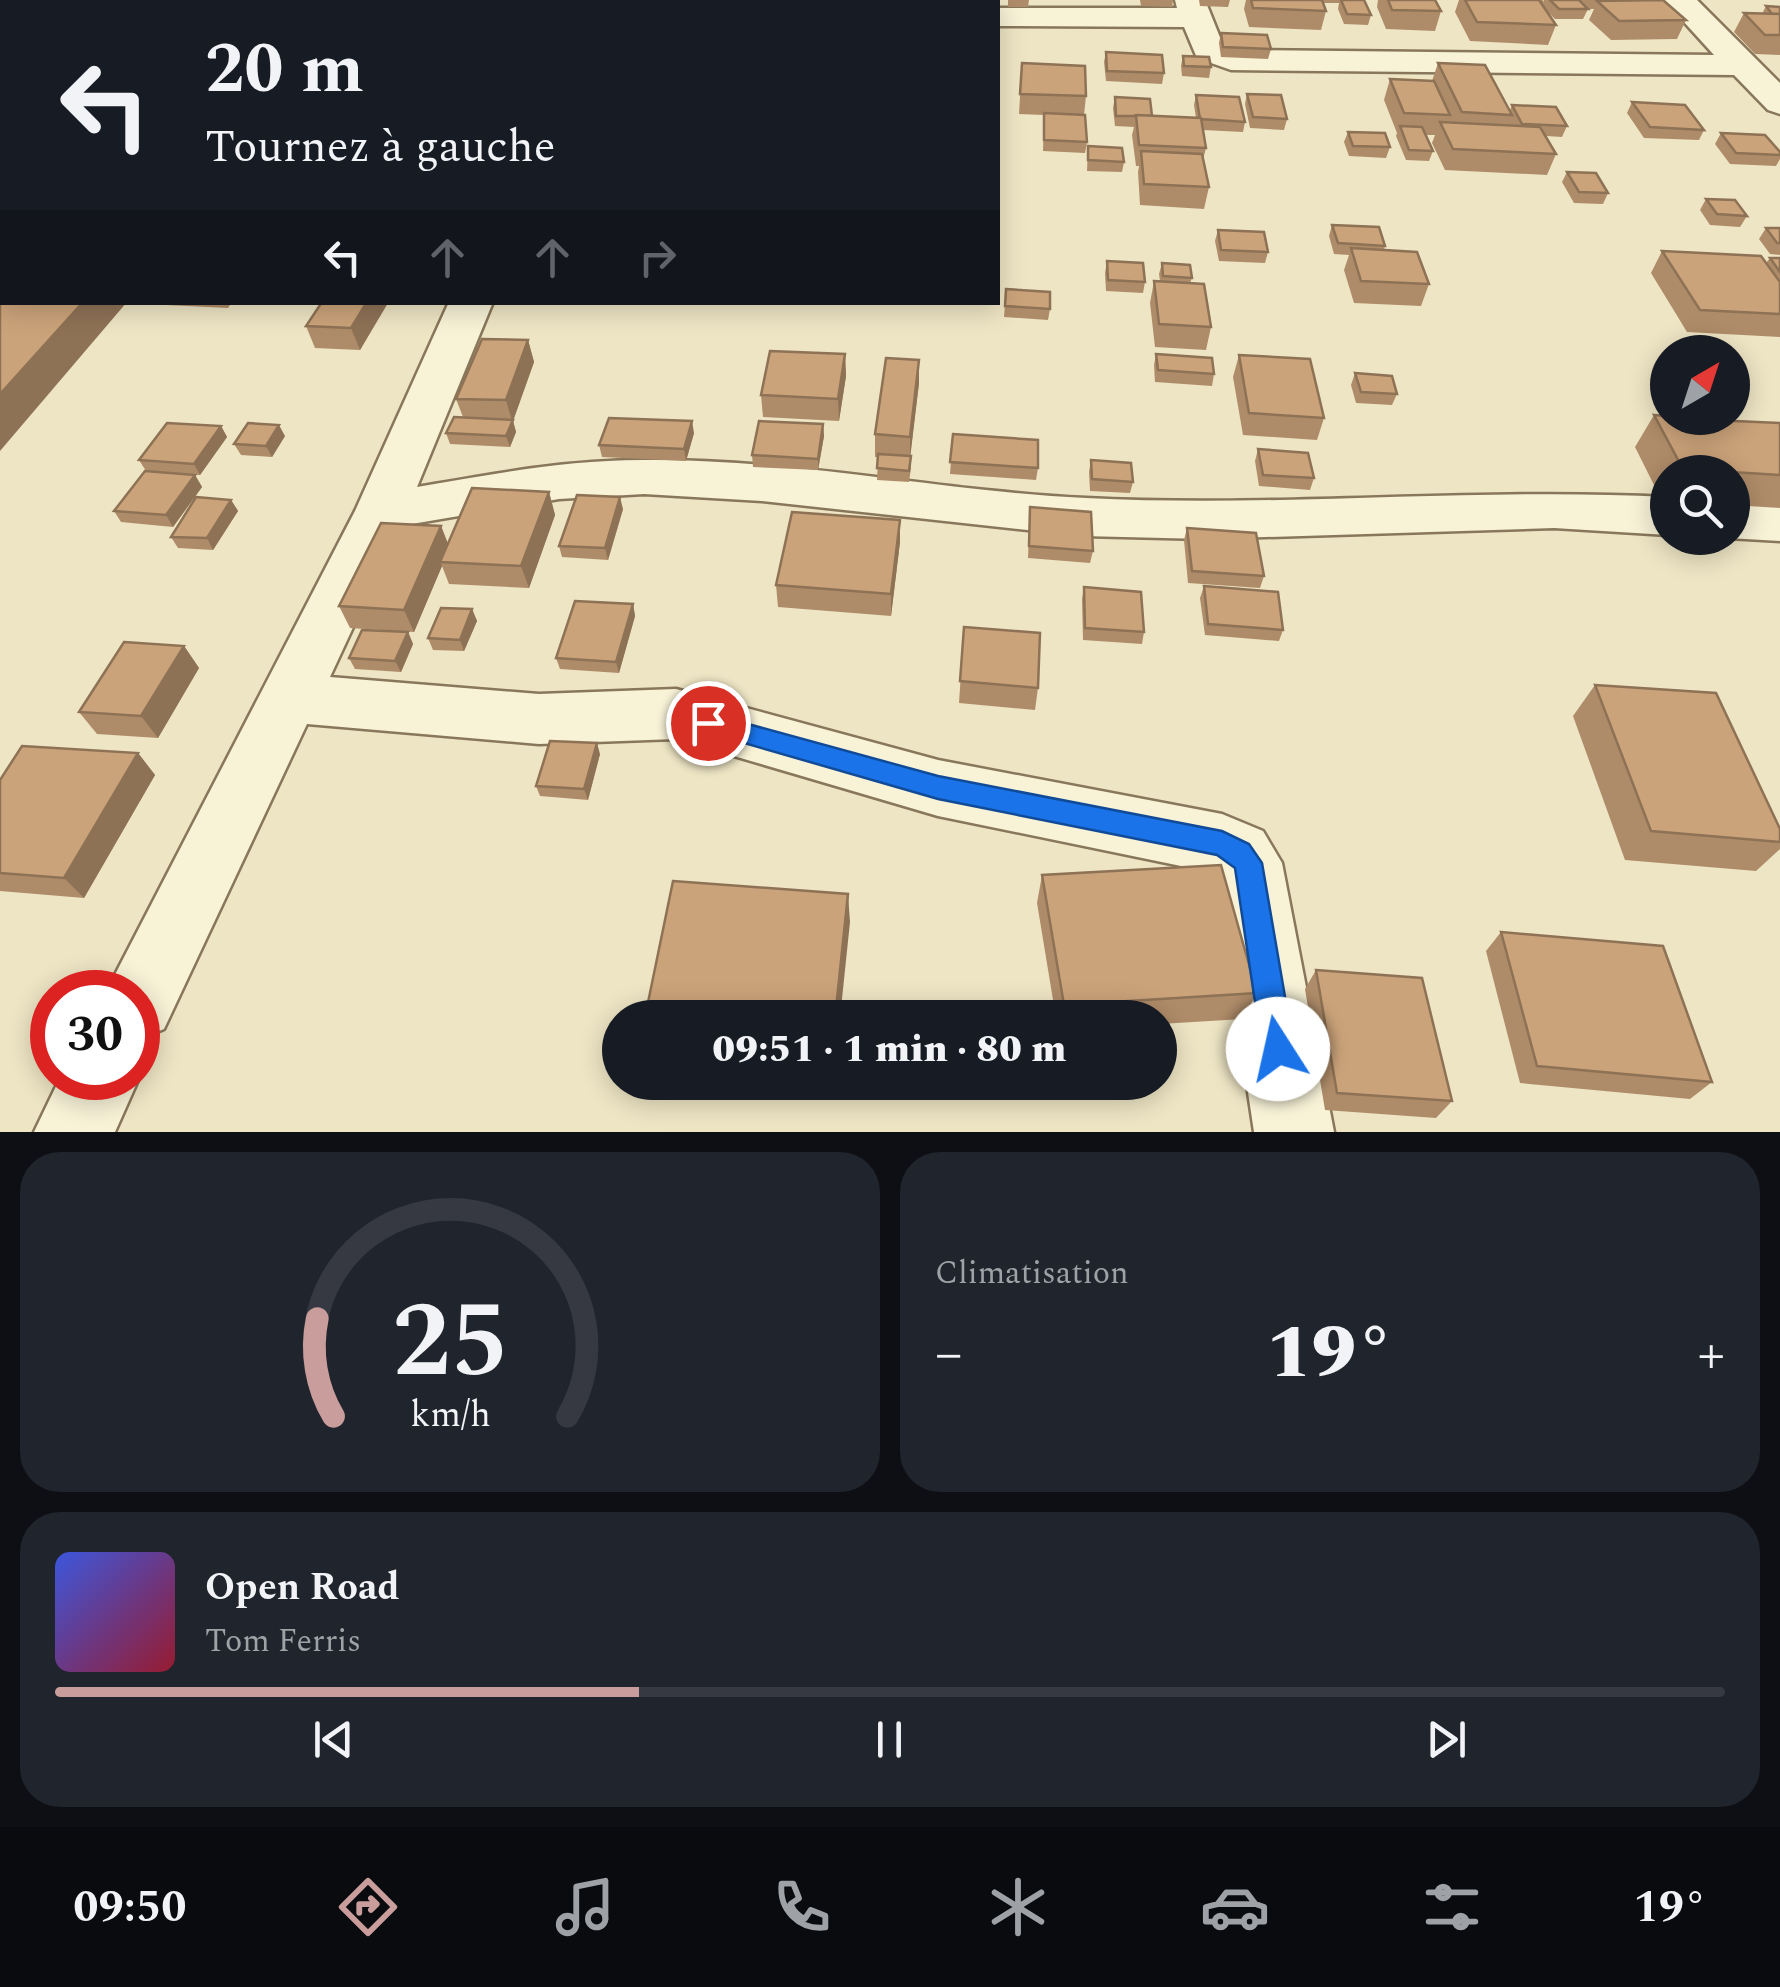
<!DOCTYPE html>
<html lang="fr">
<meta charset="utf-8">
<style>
body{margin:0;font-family:Spectral,serif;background:#20242c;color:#f1f3f6;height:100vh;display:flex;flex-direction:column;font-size:38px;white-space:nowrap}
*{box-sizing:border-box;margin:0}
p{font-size:32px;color:#9ea1a6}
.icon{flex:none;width:55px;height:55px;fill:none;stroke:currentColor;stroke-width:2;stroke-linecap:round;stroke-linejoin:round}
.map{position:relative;height:1132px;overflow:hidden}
.details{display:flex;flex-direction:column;gap:20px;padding:20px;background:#0d0f14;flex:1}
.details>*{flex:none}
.guide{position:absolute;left:0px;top:0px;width:1000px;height:305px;box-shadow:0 5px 25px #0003;background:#171b24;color:#f1f3f6;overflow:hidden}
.needle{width:65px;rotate:39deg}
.controls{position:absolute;left:1650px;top:335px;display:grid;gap:20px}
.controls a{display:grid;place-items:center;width:100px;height:100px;border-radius:50%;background:#171b24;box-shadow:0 5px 25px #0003;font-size:50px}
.speed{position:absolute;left:30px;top:970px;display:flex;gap:20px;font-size:50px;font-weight:700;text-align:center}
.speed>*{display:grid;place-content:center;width:130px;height:130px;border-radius:50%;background:#171b24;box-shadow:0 5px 25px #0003;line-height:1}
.speed .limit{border:15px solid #d22;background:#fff;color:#111}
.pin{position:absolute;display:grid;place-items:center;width:85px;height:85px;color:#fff;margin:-42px;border:5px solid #fff;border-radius:50%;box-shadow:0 2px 10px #0007}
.me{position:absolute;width:110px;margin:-55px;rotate:350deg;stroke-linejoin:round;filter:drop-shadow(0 0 8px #0008)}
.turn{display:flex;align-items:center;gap:35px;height:210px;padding:0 40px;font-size:45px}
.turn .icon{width:130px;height:130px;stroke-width:2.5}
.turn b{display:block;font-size:70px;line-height:85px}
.lanes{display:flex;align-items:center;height:95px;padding:0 40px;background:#0003;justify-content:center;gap:50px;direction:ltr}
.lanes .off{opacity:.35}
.big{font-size:75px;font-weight:800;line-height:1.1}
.details .widget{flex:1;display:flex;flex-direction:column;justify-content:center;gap:15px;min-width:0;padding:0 35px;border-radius:40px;background:#20242c}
.details .dial{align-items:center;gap:0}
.dial svg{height:260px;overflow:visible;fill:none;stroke:#363941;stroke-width:7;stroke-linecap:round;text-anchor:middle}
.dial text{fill:#f1f3f6;stroke:none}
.song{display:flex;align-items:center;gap:30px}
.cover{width:120px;height:120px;border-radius:15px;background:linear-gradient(135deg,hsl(230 70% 55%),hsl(350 70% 35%))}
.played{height:10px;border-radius:5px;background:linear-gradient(90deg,#c89d9b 35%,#363941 35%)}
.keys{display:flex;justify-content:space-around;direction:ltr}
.heat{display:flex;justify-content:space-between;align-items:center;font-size:55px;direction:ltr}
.details .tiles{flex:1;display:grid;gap:20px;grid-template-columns:1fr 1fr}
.widget:last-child{grid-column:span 2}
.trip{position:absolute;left:602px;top:1000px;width:575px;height:100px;border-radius:50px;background:#171b24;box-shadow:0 5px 25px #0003;font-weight:800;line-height:100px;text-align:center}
.menu{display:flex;height:160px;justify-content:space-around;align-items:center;background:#090b0e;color:#9ea1a6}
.menu .icon{width:70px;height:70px}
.menu .current{color:#c89d9b}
.menu b{font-size:45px;color:#f1f3f6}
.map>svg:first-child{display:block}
</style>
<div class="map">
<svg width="1780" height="1132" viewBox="0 0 1780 1132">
<rect width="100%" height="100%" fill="#eee5c4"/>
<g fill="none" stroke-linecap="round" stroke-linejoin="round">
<g stroke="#88775a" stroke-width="5">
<g id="minor">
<polygon points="1175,0 1205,0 1223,45 1236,50 1714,55 1664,0 1697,0 1780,83 1780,114 1768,110 1734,75 1231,70 1197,58 1184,27 998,26 998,8 1177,8"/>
<path d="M 449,302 L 493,302 L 417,487 C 492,474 566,460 642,460 C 791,458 938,491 1086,498 C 1280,508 1474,487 1668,497 L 1668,535 L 1554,528 L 1204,539 L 1083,536 L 762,501 L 644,494 L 559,499 L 400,526 L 330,677 L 539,694 L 676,689 L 938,760 L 1222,814 L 1263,831 L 1282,863 L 1334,1132 L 1254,1132 L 1215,873 L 938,816 L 676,739 L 539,744 L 307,724 L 164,1029 L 138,1040 L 138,992 L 106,992 L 355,511 Z"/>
<polygon points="1732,501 1780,503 1780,541 1728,538 1732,538"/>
<polygon points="138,1073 139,1078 115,1132 34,1132 60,1078 138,1078"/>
</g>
</g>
<use href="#minor" fill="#f8f2d7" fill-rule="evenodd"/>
</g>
<g fill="#af8c69">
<polygon points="554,0 572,0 570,2 555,2"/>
<polygon points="657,0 719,0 714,2 657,2"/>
<polygon points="818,0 854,0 853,2 818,2"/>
<polygon points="963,0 984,0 983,2 963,2"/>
<polygon points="1008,0 1029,0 1028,7 1008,7"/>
<polygon points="1140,0 1173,0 1172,7 1141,6"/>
<polygon points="1199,0 1230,0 1228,7 1200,6"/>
<polygon points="1246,0 1364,0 1371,15 1368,25 1344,24 1338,9 1339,3 1323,3 1326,11 1321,30 1249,27 1244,9"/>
<polygon points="1378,0 1435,0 1441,11 1435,31 1386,29 1377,7"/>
<polygon points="1459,0 1543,0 1544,2 1544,0 1610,0 1610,1 1686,20 1677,39 1611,40 1589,20 1594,9 1588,9 1583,19 1555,19 1544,8 1556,25 1548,45 1470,41 1455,12"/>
<polygon points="1766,6 1780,7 1780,55 1755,54 1734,32 1744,13 1762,14"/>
<polygon points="1221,33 1271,49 1268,59 1221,57 1219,43"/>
<polygon points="1106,52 1164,73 1162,84 1106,81 1104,62"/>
<polygon points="1183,56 1211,67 1209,78 1182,76 1181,66"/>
<polygon points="1022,63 1086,96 1084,115 1087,142 1085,153 1043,151 1044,115 1019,114"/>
<polygon points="1438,63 1510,110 1512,105 1567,126 1562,137 1546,136 1556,154 1547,175 1445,170 1432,143 1435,135 1426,135 1433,151 1429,161 1406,160 1396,136 1397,133 1384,100 1390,79 1432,81"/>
<polygon points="1247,94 1287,119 1284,130 1250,128 1245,104"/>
<polygon points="1196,95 1245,122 1243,132 1203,130 1206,148 1203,160 1209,187 1204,209 1140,205 1138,172 1139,166 1136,166 1132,135 1134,127 1115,126 1113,108 1115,97 1152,116 1196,118 1194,105"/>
<polygon points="1632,102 1704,130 1699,140 1644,138 1627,113"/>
<rect x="0" y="123" width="2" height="71"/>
<polygon points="1348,132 1390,147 1386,158 1349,156 1344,142"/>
<polygon points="1721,133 1780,152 1780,159 1776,166 1730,164 1715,144"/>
<polygon points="1088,146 1124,162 1122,172 1087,171"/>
<polygon points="1567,172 1608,193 1603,204 1574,203 1562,182"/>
<polygon points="1706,199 1747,216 1740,227 1710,225 1700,210"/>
<polygon points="1332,225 1385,246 1384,250 1429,284 1421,306 1354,303 1344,270 1349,255 1334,254 1329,236"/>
<polygon points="1766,228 1780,228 1780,255 1770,254 1759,239"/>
<polygon points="1218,230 1268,252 1265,263 1219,261 1215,241"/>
<polygon points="1662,251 1766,263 1770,258 1780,258 1780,337 1687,332 1651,273"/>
<polygon points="1107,261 1145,282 1143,293 1106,291 1105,273"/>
<polygon points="1162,263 1192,278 1190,283 1211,327 1206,350 1155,347 1150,303 1154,281 1160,281 1159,274"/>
<polygon points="1006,289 1050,309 1048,320 1004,317"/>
<polygon points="165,302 232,302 228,308 166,305"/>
<polygon points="388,302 360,350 315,348 306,326"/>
<polygon points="528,340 534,362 513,421 516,432 510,447 450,444 446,433 463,417 456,399"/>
<polygon points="845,354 846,376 839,421 763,417 761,395"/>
<polygon points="1156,354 1214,374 1212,386 1155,382 1154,365"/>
<polygon points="1239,355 1324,418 1317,440 1243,435 1233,377"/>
<polygon points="919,360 919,383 910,456 911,468 909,482 877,480 878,457 875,457 875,434"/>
<polygon points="1355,373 1397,394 1392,405 1356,403 1351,385"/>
<polygon points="1654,415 1780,423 1780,508 1732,505 1732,472 1668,472 1668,501 1662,501 1635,447"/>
<polygon points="823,424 824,436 818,470 753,467 752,455"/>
<polygon points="221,426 227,437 200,475 173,473 195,475 202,487 173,527 121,522 114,511 146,471 139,460"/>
<polygon points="694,433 686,461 602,457 599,445"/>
<polygon points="953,434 1038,468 1036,480 950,474"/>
<polygon points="285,436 272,457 241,455 234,444"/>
<polygon points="1258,449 1314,478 1310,490 1259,486 1255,461"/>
<polygon points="1091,460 1133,482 1130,493 1090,491 1089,472"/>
<polygon points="549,492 555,515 529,588 449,584 442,566 414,632 350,628 339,606 441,526 448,544"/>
<polygon points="231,500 238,511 213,550 178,548 171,537"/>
<polygon points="1030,507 1093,551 1090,563 1028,558"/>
<polygon points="623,509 608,560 562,557 559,546"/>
<polygon points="1187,528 1264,576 1260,588 1188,583 1184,540"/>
<polygon points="900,542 891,616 778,607 776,585"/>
<polygon points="1204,586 1283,630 1279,641 1205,635 1200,598"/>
<polygon points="1084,587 1144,632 1142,644 1083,640 1082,599"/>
<polygon points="633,604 635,616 619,673 560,669 556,658"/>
<polygon points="472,609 477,621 464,651 433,650 428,638"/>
<polygon points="964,627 1038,688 1035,710 959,703"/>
<polygon points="408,632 413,644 401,672 355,669 349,658"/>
<polygon points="184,646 199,668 158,738 97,734 79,712"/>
<polygon points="1595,685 1780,829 1780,849 1756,871 1625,860 1573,716"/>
<polygon points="138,753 155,775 84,898 0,891 0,780"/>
<polygon points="600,754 588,800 540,796 536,786"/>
<polygon points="1042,875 1257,993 1243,1019 1160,1024 1160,1018 1056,1018 1037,903"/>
<polygon points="1501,932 1712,1082 1690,1099 1520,1083 1486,951"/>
<polygon points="1316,970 1452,1101 1436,1118 1325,1110 1305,989"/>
</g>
<g fill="#8e7255">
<polygon points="420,0 433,0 434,2 418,2"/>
<polygon points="694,0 719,0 714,2 695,2"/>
<polygon points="2,257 2,302 0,310 0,260"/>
<polygon points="83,302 127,302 0,451 0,394"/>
<polygon points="367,302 388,303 360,350 351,328"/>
<polygon points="528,340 534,362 513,421 516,432 510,447 506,436 512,421 506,400"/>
<polygon points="845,354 846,376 839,421 838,399"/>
<polygon points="919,360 919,383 910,459 910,437"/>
<polygon points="692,421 694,433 686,461 684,449"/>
<polygon points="823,424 824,436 818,470 818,459"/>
<polygon points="279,425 285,436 272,457 266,446"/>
<polygon points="221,426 227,437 200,475 194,464"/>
<polygon points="195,475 202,487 173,527 166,515"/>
<polygon points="549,492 555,515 529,588 521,566"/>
<polygon points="620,497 623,509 608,560 605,548"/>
<polygon points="231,500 238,511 213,550 207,538"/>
<polygon points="900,520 900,542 891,616 891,594"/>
<polygon points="441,526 450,549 440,562 442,566 414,632 404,610"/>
<polygon points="633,604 635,616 619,673 616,662"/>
<polygon points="472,609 477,621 464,651 460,640"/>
<polygon points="408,632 413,644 401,672 395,661"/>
<polygon points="184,646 199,668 158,738 141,716"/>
<polygon points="597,743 600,754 588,800 584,789"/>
<polygon points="138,753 155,775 84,898 64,878"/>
<polygon points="848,894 850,922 840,1018 835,1018"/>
</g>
<g fill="#cba37a" stroke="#8e7255" stroke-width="2.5">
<polygon points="390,0 420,0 418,2 388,2"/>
<polygon points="437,0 462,0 460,2 435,2"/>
<polygon points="517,0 534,0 533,2 515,2"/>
<polygon points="1251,0 1322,0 1326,11 1253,8"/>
<polygon points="1341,0 1364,0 1371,15 1347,14"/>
<polygon points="1388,0 1435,0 1441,11 1392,10"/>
<polygon points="1465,0 1539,0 1556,25 1477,22"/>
<polygon points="1550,0 1579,0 1588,9 1559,9"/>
<polygon points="1663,0 1686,20 1619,21 1597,1"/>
<polygon points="1766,6 1780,7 1780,14 1772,14"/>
<polygon points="1744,13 1780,14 1780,35 1765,35"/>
<polygon points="1221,33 1267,35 1271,49 1223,47"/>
<polygon points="1106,52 1162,55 1164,73 1107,71"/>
<polygon points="1183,56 1209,57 1211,67 1184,66"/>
<polygon points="1022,63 1085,66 1086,96 1020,94"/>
<polygon points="1438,63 1485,65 1512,115 1462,112"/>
<polygon points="1390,79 1434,81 1450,115 1404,113"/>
<polygon points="1247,94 1281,95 1287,119 1253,117"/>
<polygon points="1196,95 1239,97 1245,122 1200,119"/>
<polygon points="1115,97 1150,99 1152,116 1116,116"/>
<polygon points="1632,102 1685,105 1704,130 1650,127"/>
<polygon points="1512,105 1556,107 1567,126 1522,124"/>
<polygon points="1044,113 1085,115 1087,142 1044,140"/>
<polygon points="1136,115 1201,118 1206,148 1139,145"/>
<polygon points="1440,122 1540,127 1556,154 1453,149"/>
<rect x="0" y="123" width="2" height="50"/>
<polygon points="1400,126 1422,127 1433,151 1409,150"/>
<polygon points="1348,132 1385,133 1390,147 1353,146"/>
<polygon points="1721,133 1765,135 1780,152 1780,155 1736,153"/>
<polygon points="1088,146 1122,148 1124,162 1088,160"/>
<polygon points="1141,151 1202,154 1209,187 1144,184"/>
<polygon points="1567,172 1596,173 1608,193 1579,192"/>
<polygon points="1706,199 1735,200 1747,216 1717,214"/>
<polygon points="1332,225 1379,227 1385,246 1338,243"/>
<polygon points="1766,228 1780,228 1780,243 1777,243"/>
<polygon points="0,229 2,229 2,257 0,260"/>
<polygon points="1218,230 1264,232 1268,252 1221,250"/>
<polygon points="1351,248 1417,252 1429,284 1361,281"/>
<polygon points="1662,251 1761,256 1780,282 1780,314 1700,310"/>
<polygon points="1770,258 1780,258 1780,272"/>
<polygon points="1107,261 1143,263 1145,282 1108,280"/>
<polygon points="1162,263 1190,265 1192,278 1163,276"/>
<polygon points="1154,281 1204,284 1211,327 1159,324"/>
<polygon points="1006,289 1050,292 1050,309 1005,306"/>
<polygon points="2,294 2,302 83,302 0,394 0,297"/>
<polygon points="322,302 367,302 351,328 306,326"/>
<polygon points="482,339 528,340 506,400 456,399"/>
<polygon points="770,351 845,354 838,399 761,395"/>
<polygon points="1156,354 1212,358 1214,374 1158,370"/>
<polygon points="1239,355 1310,359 1324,418 1249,413"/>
<polygon points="886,358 919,360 910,437 875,434"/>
<polygon points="1355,373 1392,376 1397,394 1361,392"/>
<polygon points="1654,415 1668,416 1668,418 1780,423 1780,475 1683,469"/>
<polygon points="454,417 513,420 506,436 446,433"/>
<polygon points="609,418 692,421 684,449 599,445"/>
<polygon points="759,421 823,424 818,459 752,455"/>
<polygon points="167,423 221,426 194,464 139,460"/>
<polygon points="248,423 279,425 266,446 234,444"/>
<polygon points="953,434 1038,440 1038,468 950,462"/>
<polygon points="1258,449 1308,453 1314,478 1263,475"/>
<polygon points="878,454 911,456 909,471 877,468"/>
<polygon points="1091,460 1131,463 1133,482 1092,479"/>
<polygon points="145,471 195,475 166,515 114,511"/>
<polygon points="472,488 549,492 521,566 440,562"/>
<polygon points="577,495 620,497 605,548 559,546"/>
<polygon points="196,497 231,500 207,538 171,537"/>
<polygon points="1030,507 1091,512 1093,551 1029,546"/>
<polygon points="792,512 900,520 891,594 776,585"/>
<polygon points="381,523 441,526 404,610 339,606"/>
<polygon points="1187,528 1256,533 1264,576 1192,571"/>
<polygon points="1204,586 1278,592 1283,630 1208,624"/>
<polygon points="1084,587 1141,592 1144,632 1085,628"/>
<polygon points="575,601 633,604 616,662 556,658"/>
<polygon points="441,608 472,609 460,640 428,638"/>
<polygon points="964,627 1040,633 1038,688 960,681"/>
<polygon points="362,630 408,632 395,661 349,658"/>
<polygon points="124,642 184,646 141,716 79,712"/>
<polygon points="1595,685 1716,693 1780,829 1780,842 1651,831"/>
<polygon points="550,741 597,743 584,789 536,786"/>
<polygon points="22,746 138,753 64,878 0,873 0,780"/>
<polygon points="1221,865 1257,993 1064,1005 1042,875"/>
<polygon points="673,881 848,894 835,1018 645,1017"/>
<polygon points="1501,932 1663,946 1712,1082 1537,1066"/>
<polygon points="1316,970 1422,978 1452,1101 1337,1093"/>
</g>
<polygon fill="#1a73e8" stroke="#114b97" stroke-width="2.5" points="708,713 938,776 1222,831 1249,844 1262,863 1294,1049 1289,1060 1278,1064 1267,1060 1262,1049 1235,868 1217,855 938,799 699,730 696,723 699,716"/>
</svg>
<div class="controls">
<a><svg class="needle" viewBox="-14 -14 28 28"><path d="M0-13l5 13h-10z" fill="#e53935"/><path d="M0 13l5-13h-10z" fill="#9ea1a6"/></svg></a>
<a><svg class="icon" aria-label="search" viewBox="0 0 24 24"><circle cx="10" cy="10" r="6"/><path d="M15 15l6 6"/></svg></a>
</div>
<div class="speed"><div class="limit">30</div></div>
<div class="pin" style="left:708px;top:723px;background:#d93025"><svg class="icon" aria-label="arrive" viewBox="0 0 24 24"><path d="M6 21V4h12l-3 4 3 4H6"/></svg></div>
<svg class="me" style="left:1278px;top:1049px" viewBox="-20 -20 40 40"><circle r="19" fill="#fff"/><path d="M0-13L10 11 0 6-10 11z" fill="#1a73e8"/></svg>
<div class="trip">09:51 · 1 min · 80 m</div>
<div class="guide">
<div class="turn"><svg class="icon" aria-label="left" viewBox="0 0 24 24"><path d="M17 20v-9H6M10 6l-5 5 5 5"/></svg><div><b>20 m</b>Tournez à gauche</div></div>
<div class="lanes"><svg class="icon" aria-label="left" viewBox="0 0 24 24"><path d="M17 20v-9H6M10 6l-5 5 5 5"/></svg><svg class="icon off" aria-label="ahead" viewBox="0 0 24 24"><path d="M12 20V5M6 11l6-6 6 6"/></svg><svg class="icon off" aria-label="ahead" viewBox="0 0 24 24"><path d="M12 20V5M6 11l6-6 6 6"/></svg><svg class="icon off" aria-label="right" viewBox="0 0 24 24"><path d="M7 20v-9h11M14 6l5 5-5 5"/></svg></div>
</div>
</div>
<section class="details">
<div class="tiles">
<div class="widget dial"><svg viewBox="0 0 100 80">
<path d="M14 69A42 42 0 1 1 86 69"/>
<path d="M14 69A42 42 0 0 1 9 39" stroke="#c89d9b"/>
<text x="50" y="56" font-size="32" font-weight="700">25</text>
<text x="50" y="72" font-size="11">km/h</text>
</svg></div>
<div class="widget"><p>Climatisation</p>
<div class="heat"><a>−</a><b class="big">19°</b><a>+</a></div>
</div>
<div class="widget">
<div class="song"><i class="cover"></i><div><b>Open Road</b><p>Tom Ferris</p></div></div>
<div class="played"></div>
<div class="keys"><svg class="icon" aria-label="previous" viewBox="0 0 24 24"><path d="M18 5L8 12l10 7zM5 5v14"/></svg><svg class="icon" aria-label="pause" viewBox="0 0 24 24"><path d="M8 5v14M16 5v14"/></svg><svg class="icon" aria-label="next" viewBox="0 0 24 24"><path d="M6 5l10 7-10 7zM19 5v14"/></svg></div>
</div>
</div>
</section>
<nav class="menu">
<b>09:50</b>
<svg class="icon current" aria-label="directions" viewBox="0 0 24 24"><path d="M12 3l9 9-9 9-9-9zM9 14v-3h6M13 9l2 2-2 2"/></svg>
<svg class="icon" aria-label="music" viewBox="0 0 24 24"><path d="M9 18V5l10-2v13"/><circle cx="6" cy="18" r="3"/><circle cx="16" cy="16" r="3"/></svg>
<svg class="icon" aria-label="phone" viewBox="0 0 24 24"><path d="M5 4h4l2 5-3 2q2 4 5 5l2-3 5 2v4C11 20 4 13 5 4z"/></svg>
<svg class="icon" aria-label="climate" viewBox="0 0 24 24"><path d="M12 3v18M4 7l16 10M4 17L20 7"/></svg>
<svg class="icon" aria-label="car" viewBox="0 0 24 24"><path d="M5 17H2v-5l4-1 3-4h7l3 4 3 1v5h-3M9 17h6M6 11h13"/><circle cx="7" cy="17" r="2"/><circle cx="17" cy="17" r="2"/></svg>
<svg class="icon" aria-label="filters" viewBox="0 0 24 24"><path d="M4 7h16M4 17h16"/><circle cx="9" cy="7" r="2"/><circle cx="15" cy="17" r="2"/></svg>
<b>19°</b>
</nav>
